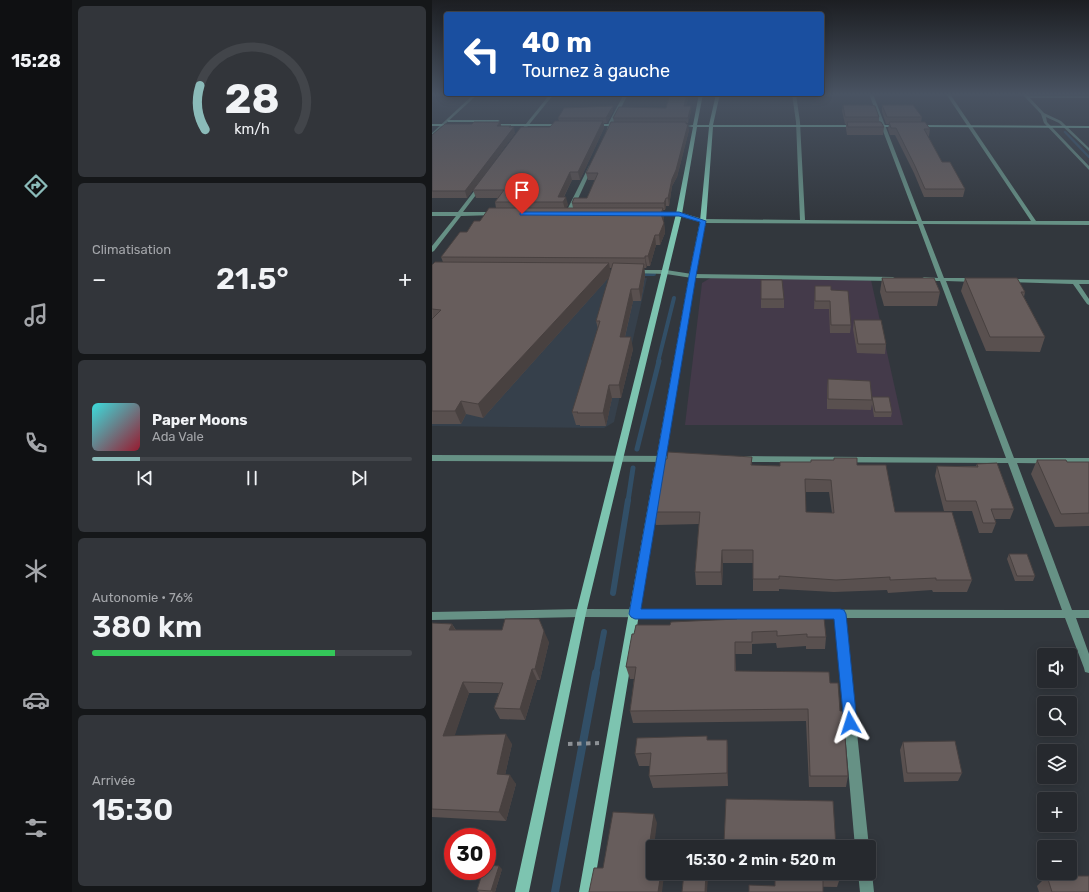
<!DOCTYPE html>
<html lang="fr">
<meta charset="utf-8">
<style>
body{margin:0;font-family:Rubik,sans-serif;background:#32353a;color:#f1f3f6;height:100vh;display:flex;flex-direction:column;font-size:15px;white-space:nowrap}
*{box-sizing:border-box;margin:0}
p{font-size:13px;color:#a4a6aa}
.icon{flex:none;width:22px;height:22px;fill:none;stroke:currentColor;stroke-width:2;stroke-linecap:round;stroke-linejoin:round}
.map{position:relative;flex:1;overflow:hidden}
.sheet{display:flex;flex-direction:column;gap:6px;padding:6px;background:#151719;width:360px}
.sheet>*{flex:none}
.guide{position:absolute;left:12px;top:12px;width:380px;height:84px;border-radius:4px;box-shadow:0 2px 10px #0003,0 0 0 1px #42454a;background:#1a4fa0;color:#fff;overflow:hidden}
.buttons{position:absolute;left:605px;top:648px;display:grid;gap:8px}
.buttons a{display:grid;place-items:center;width:40px;height:40px;border-radius:4px;background:#26292e;box-shadow:0 2px 10px #0003,0 0 0 1px #42454a;font-size:20px}
.speed{position:absolute;left:12px;top:828px;display:flex;gap:8px;font-size:20px;font-weight:700;text-align:center}
.speed>*{display:grid;place-content:center;width:52px;height:52px;border-radius:50%;background:#26292e;box-shadow:0 2px 10px #0003,0 0 0 1px #42454a;line-height:1}
.speed .limit{border:6px solid #d22;background:#fff;color:#111}
.pin{position:absolute;display:grid;place-items:center;width:34px;height:34px;color:#fff;margin:-41px -17px;border-radius:50% 50% 50% 0;rotate:-45deg;box-shadow:0 0 4px #0007}
.pin .icon{rotate:45deg}
.me{position:absolute;width:44px;margin:-22px;rotate:354deg;stroke-linejoin:round;filter:drop-shadow(0 0 3px #0008)}
.turn{display:flex;align-items:center;gap:14px;height:84px;padding:0 12px;font-size:18px}
.turn .icon{width:52px;height:52px;stroke-width:2.5}
.turn b{display:block;font-size:28px;line-height:34px}
.big{font-size:30px;font-weight:600;line-height:1.1}
.sheet .tile{flex:1;display:flex;flex-direction:column;justify-content:center;gap:6px;min-width:0;padding:0 14px;border-radius:6px;background:#32353a}
.sheet .dial{align-items:center;gap:0}
.dial svg{height:104px;overflow:visible;fill:none;stroke:#42454a;stroke-width:7;stroke-linecap:round;text-anchor:middle}
.dial text{fill:#f1f3f6;stroke:none}
.song{display:flex;align-items:center;gap:12px}
.cover{width:48px;height:48px;border-radius:6px;background:linear-gradient(135deg,hsl(180 70% 55%),hsl(350 70% 35%))}
.played{height:4px;border-radius:2px;background:linear-gradient(90deg,#8bbbb9 15%,#42454a 15%)}
.keys{display:flex;justify-content:space-around;direction:ltr}
.heat{display:flex;justify-content:space-between;align-items:center;font-size:22px;direction:ltr}
.charge{height:6px;border-radius:3px;background:linear-gradient(90deg,#34c759 76%,#42454a 0)}
.trip{position:absolute;left:214px;top:840px;width:230px;height:40px;border-radius:4px;background:#26292e;box-shadow:0 2px 10px #0003,0 0 0 1px #42454a;font-weight:600;line-height:40px;text-align:center}
main{display:flex;flex:1;min-height:0}
.tabs{display:flex;flex-direction:column;width:72px;justify-content:space-around;align-items:center;background:#0f1012;color:#a4a6aa}
.tabs .icon{width:28px;height:28px}
.tabs .current{color:#8bbbb9}
.tabs b{font-size:18px;color:#f1f3f6}
.map>svg:first-child{display:block}
</style>
<main>
<nav class="tabs">
<b>15:28</b>
<svg class="icon current" aria-label="directions" viewBox="0 0 24 24"><path d="M12 3l9 9-9 9-9-9zM9 14v-3h6M13 9l2 2-2 2"/></svg>
<svg class="icon" aria-label="music" viewBox="0 0 24 24"><path d="M9 18V5l10-2v13"/><circle cx="6" cy="18" r="3"/><circle cx="16" cy="16" r="3"/></svg>
<svg class="icon" aria-label="phone" viewBox="0 0 24 24"><path d="M5 4h4l2 5-3 2q2 4 5 5l2-3 5 2v4C11 20 4 13 5 4z"/></svg>
<svg class="icon" aria-label="climate" viewBox="0 0 24 24"><path d="M12 3v18M4 7l16 10M4 17L20 7"/></svg>
<svg class="icon" aria-label="car" viewBox="0 0 24 24"><path d="M5 17H2v-5l4-1 3-4h7l3 4 3 1v5h-3M9 17h6M6 11h13"/><circle cx="7" cy="17" r="2"/><circle cx="17" cy="17" r="2"/></svg>
<svg class="icon" aria-label="filters" viewBox="0 0 24 24"><path d="M4 7h16M4 17h16"/><circle cx="9" cy="7" r="2"/><circle cx="15" cy="17" r="2"/></svg>
</nav>
<section class="sheet">
<div class="tile dial"><svg viewBox="0 0 100 80">
<path d="M14 69A42 42 0 1 1 86 69"/>
<path d="M14 69A42 42 0 0 1 10 35" stroke="#8bbbb9"/>
<text x="50" y="56" font-size="32" font-weight="700">28</text>
<text x="50" y="72" font-size="11">km/h</text>
</svg></div>
<div class="tile"><p>Climatisation</p>
<div class="heat"><a>−</a><b class="big">21.5°</b><a>+</a></div>
</div>
<div class="tile">
<div class="song"><i class="cover"></i><div><b>Paper Moons</b><p>Ada Vale</p></div></div>
<div class="played"></div>
<div class="keys"><svg class="icon" aria-label="previous" viewBox="0 0 24 24"><path d="M18 5L8 12l10 7zM5 5v14"/></svg><svg class="icon" aria-label="pause" viewBox="0 0 24 24"><path d="M8 5v14M16 5v14"/></svg><svg class="icon" aria-label="next" viewBox="0 0 24 24"><path d="M6 5l10 7-10 7zM19 5v14"/></svg></div>
</div>
<div class="tile"><p>Autonomie · 76%</p><b class="big">380 km</b><div class="charge"></div></div>
<div class="tile"><p>Arrivée</p><b class="big">15:30</b></div>
</section>
<div class="map">
<svg width="657" height="892" viewBox="0 0 657 892">
<rect width="100%" height="100%" fill="#32373d"/>
<polygon fill="#443a4a" points="280,277 439,280 471,425 253,425 270,283"/>
<polygon fill="#36404b" points="215,278 182,422 172,428 0,426 0,279"/>
<g fill="none" stroke-linecap="round" stroke-linejoin="round">
<polyline stroke="#324f67" stroke-width="2.5" points="633,132 657,157"/>
<g stroke="#324f67" stroke-width="4">
<polyline points="207,274 222,274"/>
<polyline points="226,362 242,298"/>
</g>
<g stroke="#324f67" stroke-width="5">
<polyline points="205,449 227,361"/>
<polyline points="196,501 201,468"/>
</g>
<g stroke="#324f67" stroke-width="6">
<polyline points="181,593 196,500"/>
<polyline points="164,674 172,632"/>
</g>
<polyline stroke="#324f67" stroke-width="8" points="123,892 164,673"/>
<polyline stroke="#8d9196" stroke-width="4" stroke-dasharray="4.5 4.5" stroke-linecap="butt" points="136,744 167,743"/>
<g fill="#669185" fill-rule="evenodd">
<polygon points="42,94 46,94 0,136 0,133"/>
<polygon points="118,94 122,94 87,137 85,137 85,135"/>
<polygon points="192,94 196,94 177,132 174,133 177,122"/>
<polygon points="360,94 364,94 368,122 373,220 485,221 437,94 441,94 490,221 599,221 514,94 518,94 604,221 657,221 657,225 491,224 512,278 543,278 546,280 543,282 514,281 582,458 657,458 657,464 585,463 640,610 657,610 657,618 644,618 657,654 657,673 653,672 652,668 633,618 413,618 437,847 423,847 403,618 149,617 0,620 0,612 149,609 630,610 576,463 310,462 306,459 310,456 574,458 508,281 492,281 489,279 492,277 506,278 486,224 271,223 247,216 221,216 218,214 221,212 247,212 271,219 368,220 364,122"/>
<polygon points="590,94 594,94 596,96 657,96 657,98 598,98 612,113 629,121 657,148 657,151 627,123 614,117 615,122 657,166 657,170 612,123 609,114"/>
<polygon points="159,165 161,166 139,214 134,215 133,214 157,166"/>
<polygon points="46,186 50,187 31,212 63,212 65,213 65,215 29,216 2,251 0,252 0,246 24,216 0,216 0,212 26,212"/>
<polygon points="203,270 234,270 260,274 461,277 464,279 461,281 260,278 234,274 201,273 200,272"/>
<polygon points="576,279 657,280 657,284 647,284 657,299 657,305 655,304 641,284 574,282 574,280"/>
<polygon points="0,455 246,456 250,459 246,462 0,461"/>
<polygon points="437,868 440,873 442,892 428,892 426,873 437,873"/>
</g>
<g fill="#7dc4b0" fill-rule="evenodd">
<polygon points="267,94 271,94 265,125 277,125 284,94 288,94 281,125 425,125 427,126 425,127 281,127 274,221 263,276 161,892 147,892 257,276 268,221 277,127 265,127 250,214 154,613 97,892 83,892 144,613 244,214 261,127 255,126 261,125"/>
<polygon points="15,120 66,120 68,121 66,122 16,122"/>
<polygon points="0,124 23,124 25,125 23,126 0,126"/>
<polygon points="58,124 129,124 131,125 129,126 59,126"/>
<polygon points="160,124 187,124 189,125 187,126 161,126"/>
<polygon points="440,125 467,125 469,126 467,127 441,127"/>
<polygon points="486,125 657,126 657,128 487,127"/>
</g>
</g>
<g fill="#59504f" fill-rule="evenodd">
<path d="M 238,94 L 257,94 L 254,106 L 259,111 L 256,123 L 254,123 L 257,130 L 245,177 L 240,186 L 237,206 L 234,206 L 233,210 L 231,210 L 232,218 L 231,220 L 232,223 L 233,233 L 228,245 L 224,245 L 218,266 L 215,266 L 214,268 L 212,268 L 213,275 L 209,301 L 201,301 L 193,337 L 201,349 L 189,398 L 180,398 L 174,426 L 148,426 L 148,425 L 144,425 L 140,412 L 166,329 L 164,321 L 178,276 L 51,418 L 34,414 L 29,424 L 0,424 L 0,265 L 11,262 L 9,257 L 35,232 L 64,208 L 63,202 L 66,198 L 44,198 L 41,190 L 127,121 L 126,118 L 181,111 L 175,123 L 172,123 L 172,128 L 148,180 L 140,180 L 132,197 L 136,205 L 134,208 L 141,208 L 140,203 L 155,198 L 163,180 L 156,180 L 154,173 L 182,122 L 181,118 L 234,108 ZM 177,268 L 180,268 L 178,273 Z"/>
<polygon points="411,105 447,117 447,122 452,127 451,135 415,135 414,129 414,124 413,124 410,111"/>
<polygon points="450,105 490,117 489,122 498,129 497,136 496,136 510,162 533,189 531,197 492,197 482,173 463,135 458,135 456,129 457,124 454,124 450,112"/>
<polygon points="69,126 79,126 79,127 83,133 35,198 0,198 0,135"/>
<polygon points="450,278 508,292 505,306 452,306 448,292"/>
<polygon points="533,278 593,292 592,297 613,337 608,352 554,351 529,291"/>
<polygon points="329,280 352,299 352,308 329,308"/>
<polygon points="383,286 399,290 419,325 418,333 398,333 397,309 382,309"/>
<polygon points="422,320 454,344 453,354 425,353 421,329"/>
<polygon points="396,379 440,397 460,412 459,417 442,417 440,404 439,410 395,409 395,389"/>
<path d="M 320,457 L 320,465 L 348,466 L 379,462 L 402,460 L 402,458 L 425,465 L 463,512 L 540,580 L 535,592 L 501,592 L 500,590 L 456,593 L 455,590 L 402,592 L 347,589 L 347,591 L 321,591 L 321,563 L 291,563 L 290,585 L 264,585 L 263,572 L 267,524 L 224,525 L 222,512 ZM 374,492 L 397,492 L 400,513 L 374,512 Z"/>
<polygon points="605,460 635,462 657,462 657,526 623,527 599,474"/>
<polygon points="545,464 582,509 578,519 563,519 564,523 560,533 547,533 540,511 512,511 503,476 505,466 544,466"/>
<polygon points="577,554 603,576 601,581 583,581 575,559"/>
<polygon points="347,618 394,637 393,649 374,649 374,646 345,648 344,643 320,644 320,654 303,654 304,671 398,683 408,711 416,776 414,787 377,787 374,721 201,723 198,711 202,679 198,679 194,667 202,634 238,625"/>
<polygon points="0,623 20,624 24,630 117,642 108,680 105,680 93,720 68,719 62,708 67,693 37,693 22,736 80,744 73,775 84,784 74,821 0,817"/>
<polygon points="276,740 295,740 296,753 296,786 221,788 217,776 218,766 207,766 203,754"/>
<polygon points="471,742 530,773 526,781 472,782 468,750"/>
<polygon points="294,799 404,847 293,847 292,843"/>
<polygon points="70,869 63,892 47,892 45,890"/>
<polygon points="343,873 407,873 408,878 405,887 343,886"/>
<polygon points="615,876 657,892 607,892 605,886"/>
</g>
<g fill="#484140">
<polygon points="255,94 257,94 252,111 252,106"/>
<polygon points="181,106 181,111 175,123 174,118"/>
<polygon points="259,106 259,111 256,123 256,118"/>
<polygon points="171,121 172,128 148,180 146,172"/>
<polygon points="68,122 70,128 65,126"/>
<polygon points="256,124 257,130 245,177 240,186 237,206 236,198 240,179"/>
<polygon points="79,126 80,130 82,127 83,133 35,198 33,191"/>
<polygon points="138,172 140,180 129,202 126,197"/>
<polygon points="134,197 136,205 133,210 131,202"/>
<polygon points="234,198 234,206 233,210 232,203"/>
<polygon points="231,208 232,218 230,224 229,214"/>
<polygon points="232,223 233,233 228,245 227,235"/>
<polygon points="223,235 224,245 218,266 216,256"/>
<polygon points="213,256 215,266 214,268 213,258"/>
<polygon points="177,263 179,275 51,418 46,404"/>
<polygon points="212,264 213,275 209,301 207,289"/>
<polygon points="199,289 201,301 190,349 188,337"/>
<polygon points="199,337 201,349 189,398 187,385"/>
<polygon points="177,385 180,398 174,426 171,413"/>
<polygon points="29,401 34,414 29,424 23,411"/>
<polygon points="290,550 291,563 290,585 289,572"/>
<polygon points="20,624 26,635 17,630"/>
<polygon points="112,631 117,642 108,680 103,669"/>
<polygon points="100,669 105,680 93,720 88,709"/>
<polygon points="31,682 37,693 19,747 11,736"/>
<polygon points="74,734 80,744 71,784 65,774"/>
<polygon points="295,740 296,753 296,786 295,773"/>
<polygon points="78,775 84,784 74,821 67,812"/>
<polygon points="222,814 225,823 222,847 221,847 218,876 214,868"/>
<polygon points="67,866 70,869 63,892 61,892 59,891"/>
<polygon points="229,873 231,873 232,876 230,892 226,892"/>
<polygon points="274,873 275,873 276,877 275,892 273,892"/>
</g>
<g fill="#675d5c" stroke="#484140" fill-rule="evenodd">
<polygon points="238,94 255,94 252,106 259,106 256,118 181,118 187,107 234,108"/>
<polygon points="411,105 438,105 443,106 447,117 413,117"/>
<polygon points="450,105 481,105 490,117 455,117"/>
<polygon points="181,106 174,118 126,118 132,108"/>
<polygon points="123,121 171,121 146,172 138,172 126,197 134,197 131,202 63,202 72,190 41,190 89,127 118,127"/>
<polygon points="42,122 68,122 65,126 79,126 77,127 82,127 33,191 0,191 0,135 13,124 40,124"/>
<polygon points="179,122 254,122 254,124 256,124 244,170 240,179 236,198 234,198 232,203 140,203 142,198 155,198 166,173 154,173"/>
<polygon points="415,122 449,122 452,127 416,127"/>
<polygon points="457,122 493,122 498,129 492,129 510,162 518,162 533,189 493,189 483,166 464,128 459,128"/>
<polygon points="57,208 231,208 229,214 232,223 227,235 223,235 216,256 213,256 213,258 9,257 28,232 35,232 42,221 48,221"/>
<polygon points="3,262 177,263 46,404 29,401 23,411 0,411 0,319 9,310 0,309 0,265"/>
<polygon points="181,263 212,264 207,289 199,289 188,337 199,337 187,385 177,385 171,413 145,413 146,412 140,412 168,321 164,321"/>
<polygon points="450,278 502,278 508,292 454,292"/>
<polygon points="533,278 585,278 593,292 589,292 613,337 558,337"/>
<polygon points="329,280 350,280 352,299 329,299"/>
<polygon points="383,286 399,286 399,290 416,291 419,325 399,325 398,301 383,301"/>
<polygon points="422,320 449,320 454,344 426,344"/>
<polygon points="396,379 438,381 440,400 396,399"/>
<polygon points="440,397 457,397 460,412 443,412"/>
<path d="M 236,452 L 320,457 L 319,465 L 348,466 L 348,462 L 379,462 L 379,460 L 402,460 L 402,458 L 425,458 L 425,465 L 454,465 L 463,512 L 520,512 L 540,580 L 504,580 L 504,578 L 458,580 L 458,577 L 404,580 L 347,576 L 347,579 L 321,579 L 321,550 L 290,550 L 289,572 L 263,572 L 268,512 L 222,512 L 227,476 L 229,476 L 233,459 L 235,459 ZM 373,479 L 399,480 L 402,513 L 374,512 Z"/>
<polygon points="605,460 634,460 635,462 657,462 657,513 629,514"/>
<polygon points="565,463 582,509 559,509 564,523 551,523 544,501 514,501 505,466 546,467 545,464"/>
<polygon points="577,554 595,554 603,576 585,576"/>
<polygon points="347,611 347,618 392,618 394,637 375,637 375,634 345,636 345,631 320,632 320,642 303,642 303,671 397,672 398,683 406,683 408,711 411,711 416,776 378,776 376,709 198,711 204,667 194,667 200,634 202,634 204,625 238,625 239,622 305,619 305,615 331,615 331,612"/>
<polygon points="73,619 107,619 112,631 103,669 100,669 88,709 62,708 71,683 31,682 11,736 74,734 65,774 78,775 67,812 0,809 0,623 20,624 17,630 70,630"/>
<polygon points="275,736 275,740 295,740 295,773 217,776 219,753 203,754 205,738"/>
<polygon points="523,741 530,773 475,773 471,742"/>
<polygon points="294,799 401,801 404,847 343,847 343,844 292,843"/>
<polygon points="181,812 222,814 214,868 221,868 221,873 229,873 226,892 157,892 162,868 171,868"/>
<polygon points="55,865 67,866 59,891 45,890 51,871 55,871"/>
<polygon points="252,873 274,873 273,892 250,892"/>
<polygon points="343,873 407,873 408,878 391,878 391,892 317,892 317,885 343,886"/>
<polygon points="615,876 657,876 657,892 620,892"/>
</g>
<linearGradient id="sky" x2="0" y2="1"><stop stop-color="#1c1e22"/><stop offset="0.43" stop-color="#495362"/><stop offset="1" stop-color="#495362" stop-opacity="0"/></linearGradient>
<rect width="657" height="219" fill="url(#sky)"/>
<polygon fill="#1a73e8" stroke="#114b97" points="90,212 247,212 274,221 264,276 209,609 408,609 412,610 414,614 425,723 423,727 418,729 414,727 412,723 402,619 203,619 199,617 197,614 257,276 268,222 247,216 88,215 88,213"/>
</svg>
<div class="buttons">
<a><svg class="icon" aria-label="sound" viewBox="0 0 24 24"><path d="M4 9h4l5-4v14l-5-4H4zM17 9q2 3 0 6"/></svg></a>
<a><svg class="icon" aria-label="search" viewBox="0 0 24 24"><circle cx="10" cy="10" r="6"/><path d="M15 15l6 6"/></svg></a>
<a><svg class="icon" aria-label="layers" viewBox="0 0 24 24"><path d="M12 4l9 5-9 5-9-5zM3 14l9 5 9-5"/></svg></a>
<a>+</a>
<a>−</a>
</div>
<div class="speed"><div class="limit">30</div></div>
<div class="pin" style="left:90px;top:214px;background:#d93025"><svg class="icon" aria-label="arrive" viewBox="0 0 24 24"><path d="M6 21V4h12l-3 4 3 4H6"/></svg></div>
<svg class="me" style="left:418px;top:723px" viewBox="-20 -20 40 40"><path d="M0-17L14 15 0 8-14 15z" fill="#1a73e8" stroke="#fff" stroke-width="4"/></svg>
<div class="trip">15:30 · 2 min · 520 m</div>
<div class="guide">
<div class="turn"><svg class="icon" aria-label="left" viewBox="0 0 24 24"><path d="M17 20v-9H6M10 6l-5 5 5 5"/></svg><div><b>40 m</b>Tournez à gauche</div></div>
</div>
</div>
</main>
